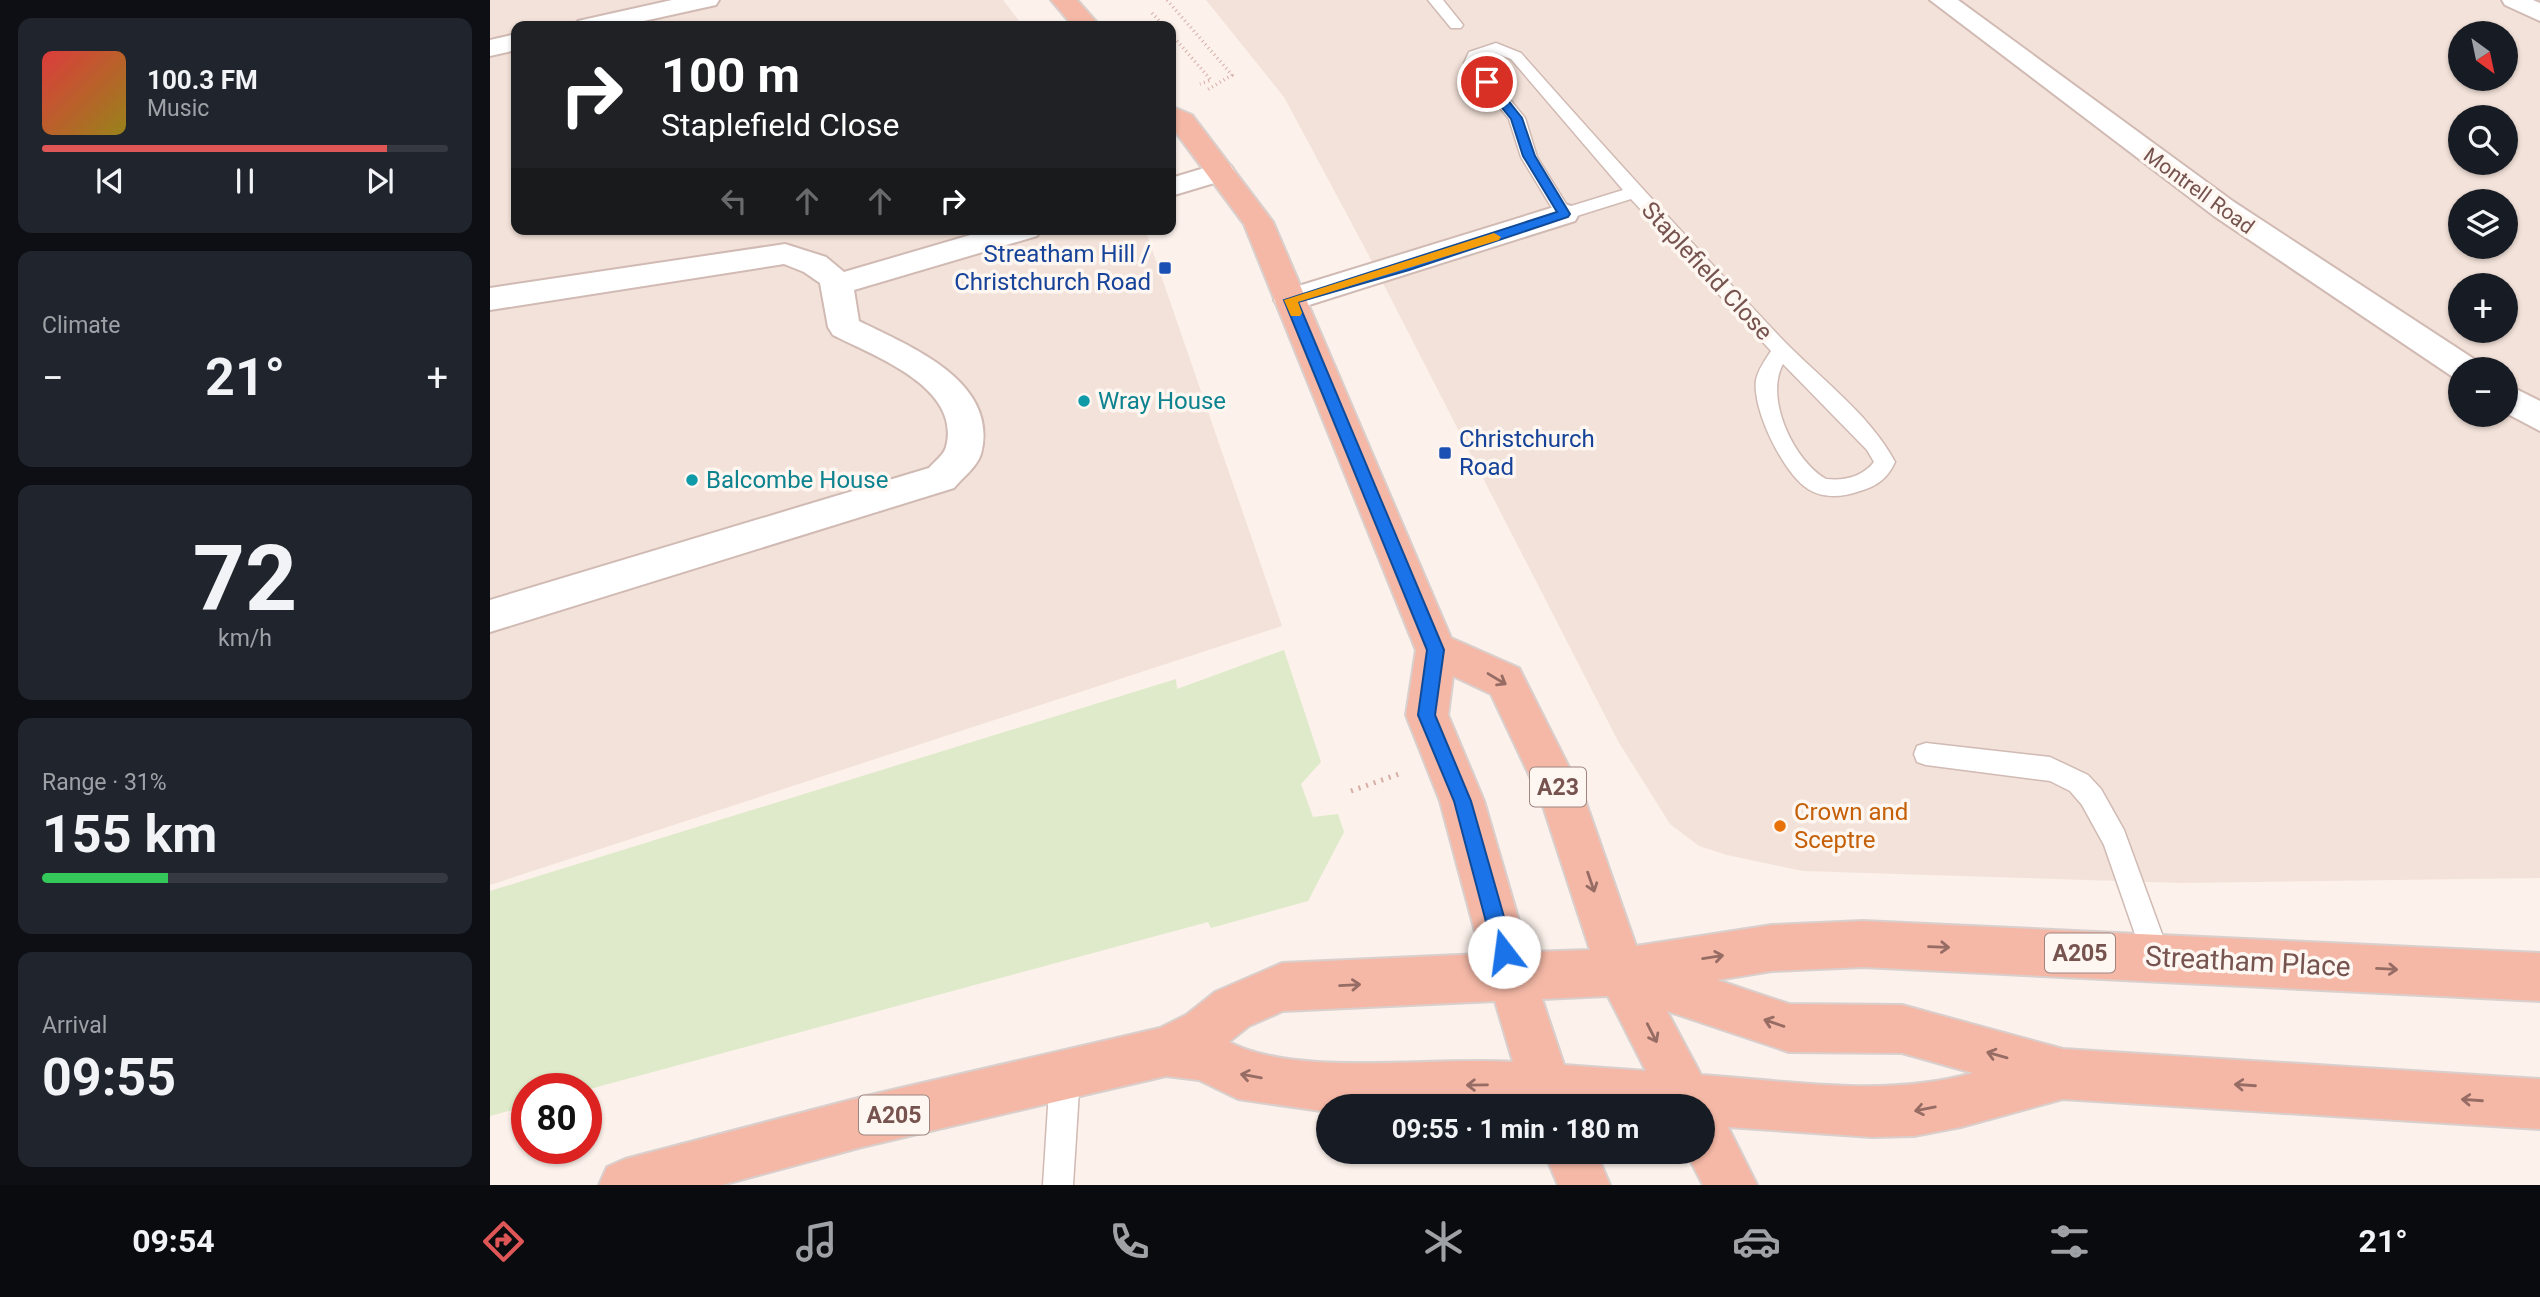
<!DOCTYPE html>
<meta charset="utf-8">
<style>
body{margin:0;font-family:Roboto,sans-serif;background:#20242c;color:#f1f3f6;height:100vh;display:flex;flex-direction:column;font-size:26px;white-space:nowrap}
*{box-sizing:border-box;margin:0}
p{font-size:23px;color:#9ea1a6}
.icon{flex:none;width:38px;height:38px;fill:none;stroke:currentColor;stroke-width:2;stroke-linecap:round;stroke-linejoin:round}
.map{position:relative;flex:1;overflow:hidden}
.sheet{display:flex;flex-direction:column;gap:18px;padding:18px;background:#0d0f14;width:490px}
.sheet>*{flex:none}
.banner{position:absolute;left:21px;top:21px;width:665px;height:214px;border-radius:14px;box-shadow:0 2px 5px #0004;background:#202124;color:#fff;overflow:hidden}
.needle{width:46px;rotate:147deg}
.fabs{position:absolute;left:1958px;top:21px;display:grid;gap:14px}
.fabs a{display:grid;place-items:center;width:70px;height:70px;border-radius:50%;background:#171b24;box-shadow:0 2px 5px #0004;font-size:35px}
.speed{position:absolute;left:21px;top:1073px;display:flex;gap:14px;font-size:35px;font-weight:700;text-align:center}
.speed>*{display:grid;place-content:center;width:91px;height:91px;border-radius:50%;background:#171b24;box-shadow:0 2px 5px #0004;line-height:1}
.speed .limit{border:10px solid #d22;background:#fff;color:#111}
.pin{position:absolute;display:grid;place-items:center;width:60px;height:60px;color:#fff;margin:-30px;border:4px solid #fff;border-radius:50%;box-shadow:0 2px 7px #0007}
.me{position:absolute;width:77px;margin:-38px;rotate:345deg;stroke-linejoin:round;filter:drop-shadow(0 0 5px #0008)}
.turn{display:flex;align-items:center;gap:24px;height:147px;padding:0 35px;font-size:32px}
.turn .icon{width:91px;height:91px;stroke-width:2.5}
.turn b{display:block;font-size:49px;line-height:60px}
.lanes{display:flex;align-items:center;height:66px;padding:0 35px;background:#0003;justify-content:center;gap:35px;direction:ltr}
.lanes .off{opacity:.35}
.big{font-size:52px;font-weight:700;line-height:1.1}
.sheet .card{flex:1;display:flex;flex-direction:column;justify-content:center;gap:10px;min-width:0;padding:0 24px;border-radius:14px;background:#20242c}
.sheet .dial{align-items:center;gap:0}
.dial b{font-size:91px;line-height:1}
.song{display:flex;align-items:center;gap:21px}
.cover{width:84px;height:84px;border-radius:10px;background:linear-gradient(135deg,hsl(0 70% 55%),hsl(50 70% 35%))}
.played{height:7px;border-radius:4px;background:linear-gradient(90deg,#df5657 85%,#363941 85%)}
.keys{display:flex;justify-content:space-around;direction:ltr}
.heat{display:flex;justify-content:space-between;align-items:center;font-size:38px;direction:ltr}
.charge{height:10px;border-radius:5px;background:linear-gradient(90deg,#34c759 31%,#363941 0)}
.trip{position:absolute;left:826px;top:1094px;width:399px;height:70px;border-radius:35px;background:#171b24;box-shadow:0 2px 5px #0004;font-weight:700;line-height:70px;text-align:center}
.dock{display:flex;height:112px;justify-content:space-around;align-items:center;background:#090b0e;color:#9ea1a6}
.dock .icon{width:49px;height:49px}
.dock .active{color:#df5657}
.dock b{font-size:32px;color:#f1f3f6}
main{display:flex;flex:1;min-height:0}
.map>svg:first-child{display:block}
</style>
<main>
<section class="sheet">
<div class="card">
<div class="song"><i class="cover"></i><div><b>100.3 FM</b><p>Music</p></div></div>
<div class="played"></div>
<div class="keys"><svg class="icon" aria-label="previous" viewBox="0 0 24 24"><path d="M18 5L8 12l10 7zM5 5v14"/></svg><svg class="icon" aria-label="pause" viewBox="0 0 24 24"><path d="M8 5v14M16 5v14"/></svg><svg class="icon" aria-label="next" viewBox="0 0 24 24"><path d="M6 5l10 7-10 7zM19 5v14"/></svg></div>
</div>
<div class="card"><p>Climate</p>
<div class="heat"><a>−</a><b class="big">21°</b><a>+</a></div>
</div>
<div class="card dial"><b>72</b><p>km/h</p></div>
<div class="card"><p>Range · 31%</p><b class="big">155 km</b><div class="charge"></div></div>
<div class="card"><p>Arrival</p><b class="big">09:55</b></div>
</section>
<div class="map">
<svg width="2050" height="1185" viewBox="0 0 2050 1185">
<rect width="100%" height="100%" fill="#fcf1eb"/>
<g fill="#f3e2d9" fill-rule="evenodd">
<polygon points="0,0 513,0 533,26 26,26 26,229 655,229 792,626 0,885"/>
<path d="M 716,0 L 2050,0 L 2050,878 L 1691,883 L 1313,871 L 1237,855 L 1209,846 L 1180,824 L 1128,741 L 877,252 L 794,97 ZM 1970,33 L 2016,33 L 2016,79 L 1970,79 ZM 1970,117 L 2016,117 L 2016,163 L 1970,163 ZM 1970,201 L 2016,201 L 2016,247 L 1970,247 ZM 1970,285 L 2016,285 L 2016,331 L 1970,331 ZM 1970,369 L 2016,369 L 2016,415 L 1970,415 Z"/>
</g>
<polygon fill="#deeac9" points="794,650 831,762 811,784 823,817 848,814 854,832 818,901 721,928 718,922 96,1090 37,1088 37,1106 0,1116 0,891 686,679 687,689"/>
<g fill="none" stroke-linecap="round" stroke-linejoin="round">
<g stroke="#d0bab3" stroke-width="3">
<g id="service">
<polygon points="938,0 953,0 973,25 971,28 961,28"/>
<path d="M 1006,43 L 1031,53 C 1116,149 1202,244 1290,337 C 1328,377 1379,413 1405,462 C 1397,479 1387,486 1370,491 C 1353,497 1334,499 1318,489 C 1293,473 1262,409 1266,380 C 1268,370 1275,360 1281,351 L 1141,199 L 1074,220 L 1068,218 L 1031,157 L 1019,119 L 974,63 L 979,52 ZM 1005,53 L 1021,59 L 1133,190 L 1078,207 L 1047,157 L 1035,118 L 990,63 L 991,58 ZM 1293,364 L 1377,450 L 1384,462 C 1372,477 1355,481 1336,479 C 1304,461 1274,398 1293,364 Z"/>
<polygon points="1436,743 1560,757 1598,775 1611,789 1634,830 1680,956 1676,966 1666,970 1656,966 1614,845 1592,805 1580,791 1560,781 1436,765 1427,762 1424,754 1427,746"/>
<polygon points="575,1060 585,1065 590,1075 583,1185 553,1185 560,1075 565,1065"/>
</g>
</g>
<g stroke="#d0bab3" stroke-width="4">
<g id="minor">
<polygon points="182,0 229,0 226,5 131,26 84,26 88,21"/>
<polygon points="1440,0 1468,0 1744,202 1987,361 1992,369 1970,369 1970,380 1963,377 1724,216"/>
<polygon points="2012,0 2043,0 2050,3 2050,21 2015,5"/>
<polygon points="26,34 26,50 0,56 0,40"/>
<polygon points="731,163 741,166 745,172 741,178 681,196 681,178"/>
<polygon points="1074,204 1085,207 1089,214 1085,221 800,311 789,308 784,300 789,292"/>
<path d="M 501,229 L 551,229 L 547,236 L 364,290 L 369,321 C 419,346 510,381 491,454 C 487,467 472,478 464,488 L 0,632 L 0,600 L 439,468 C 444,462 454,455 456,447 C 472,387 384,356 343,335 L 338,327 L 330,283 L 314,272 L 294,264 L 0,310 L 0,288 L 295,244 L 336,257 L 354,272 Z"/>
<polygon points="2016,384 2050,401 2050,431 2016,413"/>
</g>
</g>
<g stroke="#d9cfcd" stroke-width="4">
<g id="trunk">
<polygon points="561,0 587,0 610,26 583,26"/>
<path d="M 681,106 L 702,115 L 783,222 L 961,638 L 1029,668 L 1094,797 L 1146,946 L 1282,925 L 1373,921 L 2050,953 L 2050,1001 L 1373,967 L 1282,971 L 1227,980 L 1299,1004 L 1412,1005 L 1573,1049 L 2050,1079 L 2050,1129 L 1573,1099 L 1471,1127 L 1424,1136 L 1382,1137 L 1238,1127 L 1267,1185 L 1213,1185 L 1196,1152 L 1213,1152 L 1213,1106 L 838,1106 L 838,1112 L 748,1099 L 709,1080 L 676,1076 L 372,1147 L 232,1185 L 109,1185 L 117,1167 L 135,1159 L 372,1097 L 670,1028 L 696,1015 L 725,992 L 792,963 L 991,954 L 950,801 L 916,715 L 926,650 L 754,224 L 681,126 ZM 963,676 L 1001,694 L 1051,800 L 1100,950 L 1038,952 L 994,801 L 958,715 ZM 1118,996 L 1156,1071 L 1074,1065 L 1052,999 ZM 1005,1001 L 1023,1062 C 944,1056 807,1078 739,1042 L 759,1026 L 793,1011 ZM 1177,1011 L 1299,1052 L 1412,1053 L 1483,1073 C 1395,1098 1301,1081 1211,1075 Z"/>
<polygon points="1054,1152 1106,1152 1120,1185 1068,1185"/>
</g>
</g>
<g stroke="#d6aea6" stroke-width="3.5" stroke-dasharray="1 3.5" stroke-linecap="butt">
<polyline points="677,0 742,75 717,90"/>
<polyline points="662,13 674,26"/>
<polyline points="681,34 721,80 710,84"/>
</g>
<polyline stroke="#d6aea6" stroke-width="5" stroke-dasharray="2 6" stroke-linecap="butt" points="861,791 909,774"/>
<use href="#service" fill="#fff" fill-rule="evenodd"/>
<use href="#minor" fill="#fff" fill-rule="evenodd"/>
<use href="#trunk" fill="#f5b8a6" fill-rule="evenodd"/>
</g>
<defs><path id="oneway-shaft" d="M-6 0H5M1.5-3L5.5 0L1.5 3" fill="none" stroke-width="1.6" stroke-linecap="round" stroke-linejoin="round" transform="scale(1.75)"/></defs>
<g stroke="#966c64">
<use href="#oneway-shaft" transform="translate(1007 679) rotate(31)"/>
<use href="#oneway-shaft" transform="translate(1101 882) rotate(71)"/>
<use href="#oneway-shaft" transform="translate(1449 947) rotate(2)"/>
<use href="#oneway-shaft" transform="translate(1223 957) rotate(-9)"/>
<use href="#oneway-shaft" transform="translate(1897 969) rotate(3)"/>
<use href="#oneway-shaft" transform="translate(860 985) rotate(-3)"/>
<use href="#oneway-shaft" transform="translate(1284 1023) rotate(-161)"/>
<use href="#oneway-shaft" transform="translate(1162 1033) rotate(63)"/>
<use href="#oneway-shaft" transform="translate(1507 1055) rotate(-164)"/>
<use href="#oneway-shaft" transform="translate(761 1076) rotate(-170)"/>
<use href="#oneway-shaft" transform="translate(987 1085) rotate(179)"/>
<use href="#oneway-shaft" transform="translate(1755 1085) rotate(-176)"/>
<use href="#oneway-shaft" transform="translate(1982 1100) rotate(-176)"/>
<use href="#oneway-shaft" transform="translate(1435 1109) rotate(169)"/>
</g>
<polygon fill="#1a73e8" stroke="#114b97" stroke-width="2" points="993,79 1001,79 1032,118 1045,156 1080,214 1078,217 919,270 808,302 954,650 945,715 981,801 1024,952 1021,959 1014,962 1007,959 1004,952 964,801 928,715 937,650 794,300 1067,212 1033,156 1021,119 993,84"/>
<polygon fill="#f59e0b" points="1004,233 1011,237 1009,240 808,302 812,313 810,316 801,316 794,300"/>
<g fill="#1a4fb4" stroke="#fef6f1" stroke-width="2.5">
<rect x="668" y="261" width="14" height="14" rx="3.5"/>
<rect x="948" y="446" width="14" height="14" rx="3.5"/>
</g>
<g fill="#0f9aa8" stroke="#fef6f1" stroke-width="2.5">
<circle cx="594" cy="401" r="7"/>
<circle cx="202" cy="480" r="7"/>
</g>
<circle fill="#e8710a" stroke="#fef6f1" stroke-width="2.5" cx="1290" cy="826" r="7"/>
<g text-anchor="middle" stroke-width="7" stroke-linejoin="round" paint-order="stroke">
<g font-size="21" fill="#76534e" stroke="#fef6f1">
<text transform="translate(1709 191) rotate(36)" y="7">Montrell Road</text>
</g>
<g fill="#fef6f1" stroke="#9f847f" stroke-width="2">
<rect x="1040" y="767.5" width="56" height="39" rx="5"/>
<rect x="1555" y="933.5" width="70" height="39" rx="5"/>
<rect x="369" y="1095.5" width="70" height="39" rx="5"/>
</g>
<g font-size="23" font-weight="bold" fill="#76534e">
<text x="1068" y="795">A23</text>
<text x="1590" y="961">A205</text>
<text x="404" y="1123">A205</text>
</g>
<g font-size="24" fill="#164399" stroke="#fef6f1" text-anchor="end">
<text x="661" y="262">Streatham Hill /<tspan x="661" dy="28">Christchurch Road</tspan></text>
<text x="969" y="447" text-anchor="start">Christchurch<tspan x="969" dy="28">Road</tspan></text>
</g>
<g font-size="24" fill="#76534e" stroke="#fef6f1">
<text transform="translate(1217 271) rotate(47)" y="8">Staplefield Close</text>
</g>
<g font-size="24" fill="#0d838f" stroke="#fef6f1" text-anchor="start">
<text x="608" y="409">Wray House</text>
<text x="216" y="488">Balcombe House</text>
</g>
<g font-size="24" fill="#c56008" stroke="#fef6f1" text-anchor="start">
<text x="1304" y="820">Crown and<tspan x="1304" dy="28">Sceptre</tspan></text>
</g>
<g font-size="28" fill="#76534e" stroke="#fef6f1">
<text transform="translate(1758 961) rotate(3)" y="10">Streatham Place</text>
</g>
</g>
</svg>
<div class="fabs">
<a><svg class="needle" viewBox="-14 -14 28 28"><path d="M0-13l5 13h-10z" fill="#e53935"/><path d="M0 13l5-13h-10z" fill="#9ea1a6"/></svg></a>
<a><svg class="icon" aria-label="search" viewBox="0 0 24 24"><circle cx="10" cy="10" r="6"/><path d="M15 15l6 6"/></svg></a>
<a><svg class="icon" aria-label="layers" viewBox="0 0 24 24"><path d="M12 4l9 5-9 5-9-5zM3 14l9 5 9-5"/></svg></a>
<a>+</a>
<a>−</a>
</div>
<div class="speed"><div class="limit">80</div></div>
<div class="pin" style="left:997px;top:82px;background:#d93025"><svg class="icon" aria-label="arrive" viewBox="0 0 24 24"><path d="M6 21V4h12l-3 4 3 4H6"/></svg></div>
<svg class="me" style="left:1014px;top:952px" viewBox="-20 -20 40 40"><circle r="19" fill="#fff"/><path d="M0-13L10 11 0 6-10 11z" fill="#1a73e8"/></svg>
<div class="trip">09:55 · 1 min · 180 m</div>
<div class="banner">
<div class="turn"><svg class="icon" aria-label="right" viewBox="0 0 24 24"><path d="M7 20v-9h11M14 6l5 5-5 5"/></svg><div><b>100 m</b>Staplefield Close</div></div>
<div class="lanes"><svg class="icon off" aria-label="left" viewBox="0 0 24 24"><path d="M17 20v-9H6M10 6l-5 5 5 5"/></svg><svg class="icon off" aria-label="ahead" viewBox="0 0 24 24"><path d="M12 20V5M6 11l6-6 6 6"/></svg><svg class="icon off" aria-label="ahead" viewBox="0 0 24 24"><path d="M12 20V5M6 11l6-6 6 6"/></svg><svg class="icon" aria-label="right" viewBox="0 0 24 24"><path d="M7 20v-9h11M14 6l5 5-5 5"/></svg></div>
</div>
</div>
</main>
<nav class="dock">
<b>09:54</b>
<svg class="icon active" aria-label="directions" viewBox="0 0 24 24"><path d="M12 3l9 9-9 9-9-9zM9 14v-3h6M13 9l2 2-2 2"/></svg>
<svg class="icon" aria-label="music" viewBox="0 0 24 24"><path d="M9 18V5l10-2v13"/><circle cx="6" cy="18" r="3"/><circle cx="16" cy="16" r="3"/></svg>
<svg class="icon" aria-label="phone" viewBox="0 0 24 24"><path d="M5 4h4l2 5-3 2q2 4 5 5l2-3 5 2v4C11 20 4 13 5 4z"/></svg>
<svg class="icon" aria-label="climate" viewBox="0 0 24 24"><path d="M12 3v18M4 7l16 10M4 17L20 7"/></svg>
<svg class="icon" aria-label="car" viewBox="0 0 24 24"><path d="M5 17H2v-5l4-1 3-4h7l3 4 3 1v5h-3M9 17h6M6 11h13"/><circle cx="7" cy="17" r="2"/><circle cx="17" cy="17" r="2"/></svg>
<svg class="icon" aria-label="filters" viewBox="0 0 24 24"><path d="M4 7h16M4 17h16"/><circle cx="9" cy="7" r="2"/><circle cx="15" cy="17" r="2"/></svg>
<b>21°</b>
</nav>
